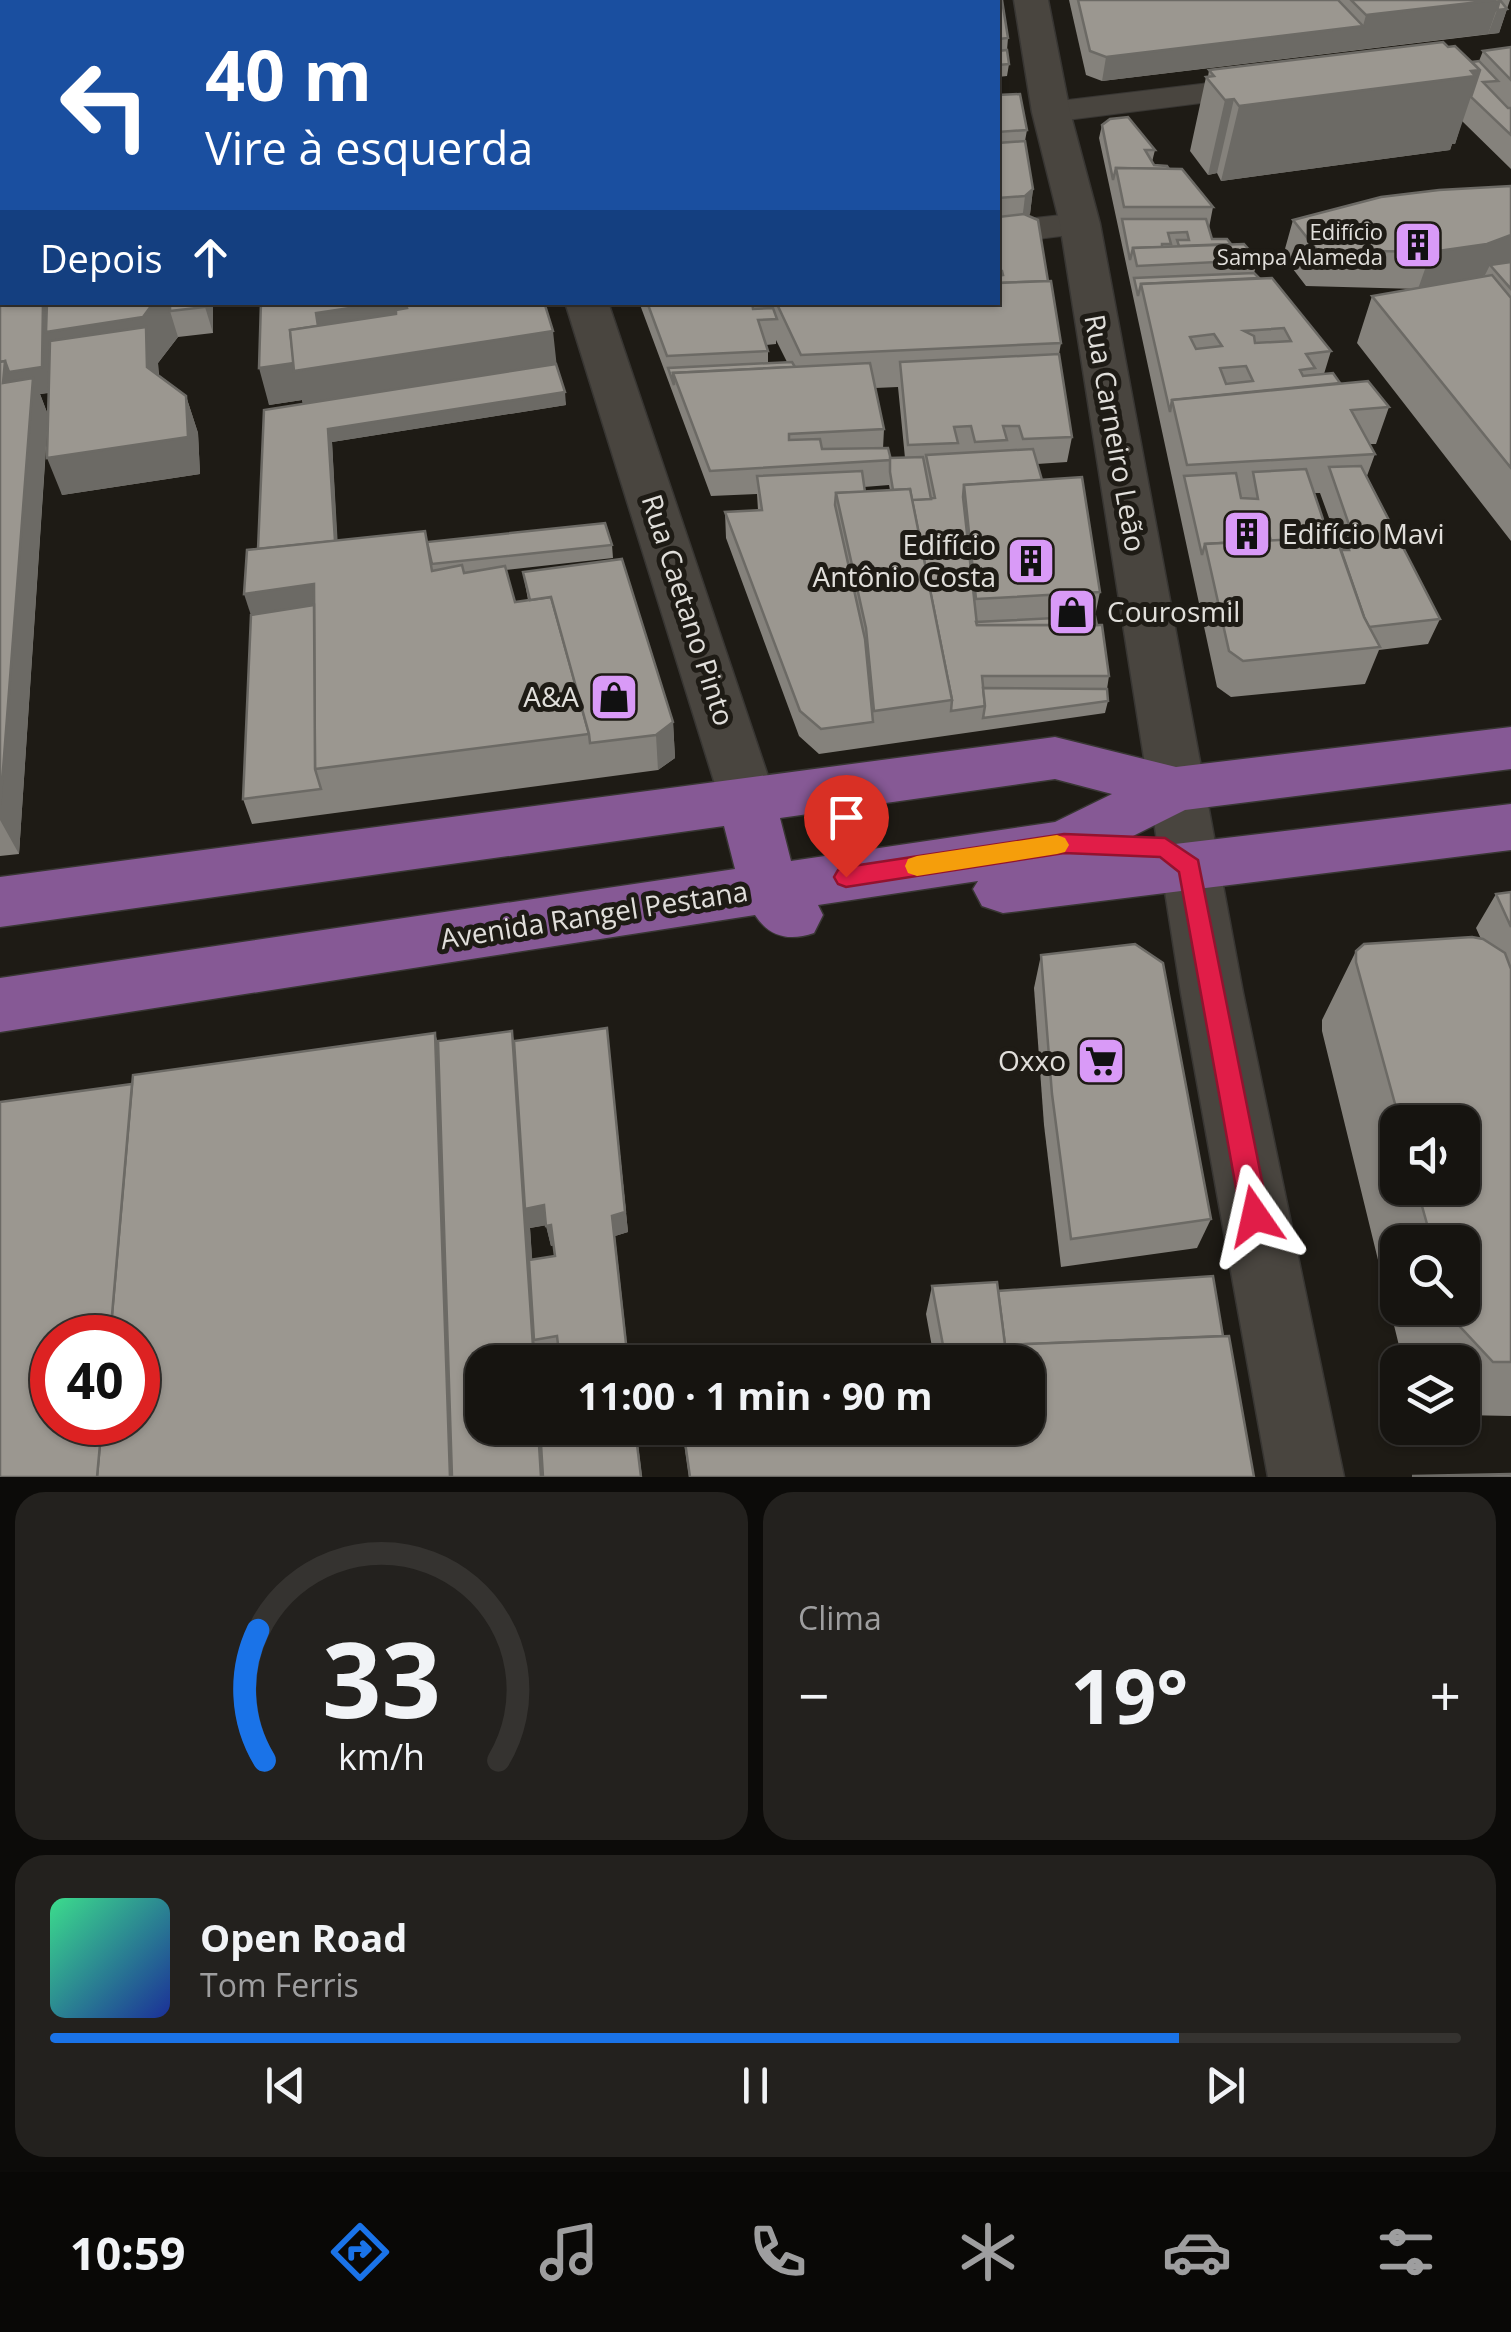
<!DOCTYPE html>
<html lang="pt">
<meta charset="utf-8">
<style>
body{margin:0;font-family:"Open Sans",sans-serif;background:#23211e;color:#f1f3f6;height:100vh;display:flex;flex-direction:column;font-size:38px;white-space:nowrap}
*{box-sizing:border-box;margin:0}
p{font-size:32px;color:#9e9e9f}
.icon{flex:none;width:55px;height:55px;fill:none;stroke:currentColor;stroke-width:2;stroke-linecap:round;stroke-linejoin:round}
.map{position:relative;height:1477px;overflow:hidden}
.drawer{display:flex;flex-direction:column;gap:15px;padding:15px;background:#0c0b09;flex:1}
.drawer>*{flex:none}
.top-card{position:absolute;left:0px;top:0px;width:1000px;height:305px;box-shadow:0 2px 8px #0004,0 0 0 2px #353330;background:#1a4fa0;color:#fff;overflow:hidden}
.buttons{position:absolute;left:1380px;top:1105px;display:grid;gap:20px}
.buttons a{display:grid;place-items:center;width:100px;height:100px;border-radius:20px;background:#161410;box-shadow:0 2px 8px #0004,0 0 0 2px #353330;font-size:50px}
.speed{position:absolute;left:30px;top:1315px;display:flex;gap:20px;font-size:50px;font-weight:700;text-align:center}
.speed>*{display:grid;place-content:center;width:130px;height:130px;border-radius:50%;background:#161410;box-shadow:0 2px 8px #0004,0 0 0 2px #353330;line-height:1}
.speed .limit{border:15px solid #d22;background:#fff;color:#111}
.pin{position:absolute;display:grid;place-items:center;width:85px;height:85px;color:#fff;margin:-102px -42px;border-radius:50% 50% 50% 0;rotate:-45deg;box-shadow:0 0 10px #0007}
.pin .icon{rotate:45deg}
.me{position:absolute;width:110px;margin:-55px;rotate:349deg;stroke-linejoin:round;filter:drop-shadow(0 0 8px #0008)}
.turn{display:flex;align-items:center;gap:35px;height:210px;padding:0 40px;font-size:45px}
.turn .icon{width:130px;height:130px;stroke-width:2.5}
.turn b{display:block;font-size:70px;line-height:85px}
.then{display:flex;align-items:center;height:95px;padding:0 40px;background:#0003;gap:20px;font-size:38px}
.big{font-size:75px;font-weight:700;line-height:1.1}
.drawer .tile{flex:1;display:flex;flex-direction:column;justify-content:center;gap:15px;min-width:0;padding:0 35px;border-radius:30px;background:#23211e}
.drawer .dial{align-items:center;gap:0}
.dial svg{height:260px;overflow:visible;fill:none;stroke:#353330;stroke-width:7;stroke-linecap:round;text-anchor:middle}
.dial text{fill:#f1f3f6;stroke:none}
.song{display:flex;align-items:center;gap:30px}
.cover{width:120px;height:120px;border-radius:15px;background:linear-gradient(135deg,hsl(150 70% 55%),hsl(230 70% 35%))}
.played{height:10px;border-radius:5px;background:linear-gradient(90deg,#1a73e8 80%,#353330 80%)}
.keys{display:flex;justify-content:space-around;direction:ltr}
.heat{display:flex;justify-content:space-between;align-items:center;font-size:55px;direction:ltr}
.drawer .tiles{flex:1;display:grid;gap:15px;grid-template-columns:1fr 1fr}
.tile:last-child{grid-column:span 2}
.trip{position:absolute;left:465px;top:1345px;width:580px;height:100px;border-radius:30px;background:#161410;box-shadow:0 2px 8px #0004,0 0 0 2px #353330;font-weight:700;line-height:100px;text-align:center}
.menu{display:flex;height:160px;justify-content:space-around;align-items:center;background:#090806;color:#9e9e9f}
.menu .icon{width:70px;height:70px}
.menu .active{color:#1a73e8}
.menu b{font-size:45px;color:#f1f3f6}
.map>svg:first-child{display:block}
</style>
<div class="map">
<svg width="1511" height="1477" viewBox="0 0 1511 1477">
<rect width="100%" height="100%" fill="#1e1b15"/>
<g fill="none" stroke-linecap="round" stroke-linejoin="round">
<g stroke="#383633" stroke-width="2">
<g id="minor">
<polygon points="1268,76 1280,79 1285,86 1280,93 1051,122 1039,119 1034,112 1039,105 1051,102"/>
<polygon points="1080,213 1093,216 1099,224 1093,232 998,244 998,222"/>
</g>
</g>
<g stroke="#383633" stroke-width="3">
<g id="tertiary">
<polygon points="465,0 499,0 500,2 466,2"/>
<polygon points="1014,0 1048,0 1070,112 1100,224 1243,993 1344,1477 1268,1477 1181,993 1060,224 1032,112"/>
<polygon points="565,302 608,302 775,797 767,813 747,819 727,813 719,797"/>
</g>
</g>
<g stroke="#383633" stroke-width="3">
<path id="primary" d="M 1511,727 L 1511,769 L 1185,810 L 1099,853 L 1511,804 L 1511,850 L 1003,913 L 982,906 L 973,889 L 978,881 L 818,905 L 823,915 L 814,933 C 790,941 770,938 755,915 L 0,1032 L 0,978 L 735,869 L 724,826 L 0,927 L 0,877 L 1055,737 L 1176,767 ZM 1055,779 L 1112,794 L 1055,822 L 791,861 L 780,818 Z"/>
</g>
<use href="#minor" fill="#49453f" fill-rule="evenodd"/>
<use href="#tertiary" fill="#49453f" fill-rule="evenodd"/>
<use href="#primary" fill="#865995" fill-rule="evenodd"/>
</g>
<g fill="#85827c" fill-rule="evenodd">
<path d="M 0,0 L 29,0 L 29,2 L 2,2 L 2,302 L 213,302 L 213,333 L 178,337 L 158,363 L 159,375 L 186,396 L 198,433 L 200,474 L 62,495 L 48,418 L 19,854 L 0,856 ZM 49,393 L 48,415 L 40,394 Z"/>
<polygon points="527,0 1002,0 1008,38 1007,50 1009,64 1007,76 998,77 998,2 528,2"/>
<polygon points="1069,0 1510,0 1499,33 1102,81 1086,75"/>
<polygon points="1448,47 1472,62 1479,61 1483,51 1511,47 1511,169 1462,121 1455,144 1452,144 1450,150 1221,181 1217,173 1208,175 1190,151 1206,77 1208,77 1209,70"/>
<path d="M 998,95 L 1027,130 L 1025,141 L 1033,189 L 1030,214 L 1028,216 L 1048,281 L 1061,343 L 1059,354 L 1072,437 L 1067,462 L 1037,464 L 1042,480 L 1100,592 L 1095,616 L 1109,676 L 1107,689 L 1108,701 L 1105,713 L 819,754 L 799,736 L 726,538 L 725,512 L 758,510 L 757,494 L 711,496 L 639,302 L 998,302 ZM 776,340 L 787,362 L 768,363 L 768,351 L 766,345 L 776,344 ZM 898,387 L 905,458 L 890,458 L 883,449 L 884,429 L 875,388 ZM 889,485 L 890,490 L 865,492 L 864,487 Z"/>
<path d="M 1102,125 L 1155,150 L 1152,162 L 1154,165 L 1213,207 L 1209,228 L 1212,239 L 1231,244 L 1258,260 L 1254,273 L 1259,278 L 1331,351 L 1324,374 L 1389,407 L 1376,444 L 1370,444 L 1375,454 L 1367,476 L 1440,619 L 1428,644 L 1379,650 L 1365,684 L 1231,697 L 1217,687 L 1099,138 ZM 1314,493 L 1320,493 L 1336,537 L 1329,537 Z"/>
<polygon points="1511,186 1511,541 1357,343 1372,296 1417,289 1306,286 1283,256 1293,220"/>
<polygon points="261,302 556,364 566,405 332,442 337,540 612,545 613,558 506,570 515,602 528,600 523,572 673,722 675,758 658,770 252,824 243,799 258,549 303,404 302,400 269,405"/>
<path d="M 1511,892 L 1511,1416 L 1462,1415 L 1462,1362 L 1403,1362 L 1322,1031 L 1322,1020 L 1356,951 L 1481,939 L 1476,928 L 1496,894 ZM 1398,1122 L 1462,1122 L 1462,1188 L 1398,1188 ZM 1398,1242 L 1462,1242 L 1462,1308 L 1398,1308 Z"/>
<polygon points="1041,955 1211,1219 1197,1248 1061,1267 1044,1125 1034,988"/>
<path d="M 607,1028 L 628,1232 L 615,1236 L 559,1355 L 539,1358 L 482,1428 L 636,1428 L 642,1477 L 0,1477 L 438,1041 L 514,1041 ZM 546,1225 L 551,1246 L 554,1245 L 555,1256 L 532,1260 L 530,1228 Z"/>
<polygon points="932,1286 998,1291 1223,1336 1254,1477 689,1477 682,1428 726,1428 726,1436 837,1434 838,1428 1028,1428 934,1358 926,1314"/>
</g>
<g fill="#6c6a65">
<polygon points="202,0 443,0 444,2 202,2"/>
<polygon points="800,0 995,0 984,2 800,2"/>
<polygon points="1500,0 1488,34 1102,81 1106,57 1363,26 1366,15"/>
<polygon points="1507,9 1499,33 1488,34 1497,10"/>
<polygon points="1480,70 1455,144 1452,144 1450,150 1221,181 1239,106"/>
<polygon points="1234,99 1217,173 1208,175 1225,100"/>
<polygon points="0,138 2,138 2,168 0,161"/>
<polygon points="1033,189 1030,214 1022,221 1025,196"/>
<polygon points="2,199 2,296 0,233 0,200"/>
<polygon points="1511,235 1511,266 1490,265 1485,275 1473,280 1418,289 1431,252"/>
<polygon points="43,302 178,302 170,311 178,337 158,363 159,403 52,392 40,394 48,415 19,854 0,820 0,400 5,361"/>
<polygon points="205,302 213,302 213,333 205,307"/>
<polygon points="390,302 405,302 553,331 558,377 306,417 302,400 269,405 259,368 316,313"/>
<polygon points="565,392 566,405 332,442 339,565 335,552 328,429"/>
<polygon points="186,396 198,433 200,474 62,495 47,458"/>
<polygon points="314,584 328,767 259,640 244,594"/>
<polygon points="673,722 675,758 658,770 656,735"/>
<polygon points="607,1028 628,1232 615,1236 629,1362 612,1216"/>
<polygon points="512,1031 548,1225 530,1228 538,1340 534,1340 539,1362 534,1362"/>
<polygon points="435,1033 447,1073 462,1477 450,1477"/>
<polygon points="551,1225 556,1245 551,1246 546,1226"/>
</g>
<g fill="#9b9790" stroke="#6c6a65" stroke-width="2.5" fill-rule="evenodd">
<polygon points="0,0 23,0 23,2 2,2 2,52 0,72"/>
<rect x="58" y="0" width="24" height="2"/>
<polygon points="102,0 175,0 157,2 102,2"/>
<polygon points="177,0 202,0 202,2 176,2"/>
<polygon points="246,0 293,0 275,2 237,2 246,1"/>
<polygon points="370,0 391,0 373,2 352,2"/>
<polygon points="391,0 446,0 447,2 373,2"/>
<polygon points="530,0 558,0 559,2 531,2"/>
<polygon points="570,0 638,0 624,2 556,2"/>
<polygon points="647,0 772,0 762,2 648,2"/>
<polygon points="786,0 801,0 802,2 787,2"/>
<polygon points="861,0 1002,0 1008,38 998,39 998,2 846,2"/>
<polygon points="1078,0 1338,0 1363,26 1106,57 1090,51"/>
<polygon points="1351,0 1496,0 1366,15"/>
<polygon points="1500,0 1507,9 1497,10"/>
<polygon points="1443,42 1448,47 1455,46 1480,70 1471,71 1475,76 1239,106 1234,99 1225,100 1206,77 1214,76 1209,70"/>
<polygon points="1511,47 1511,80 1483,51"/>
<polygon points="1007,50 1009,64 998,65 998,51"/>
<polygon points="2,52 2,138 0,138 0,72"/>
<polygon points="1479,61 1498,81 1483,82 1508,108 1511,108 1511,135 1471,97 1480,70 1472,62"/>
<polygon points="1020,94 1027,130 998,132 998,95"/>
<polygon points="1128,117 1155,150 1145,150 1154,165 1167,166 1169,169 1116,168 1113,180 1102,125 1110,119"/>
<polygon points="1025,141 1033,189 1025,196 998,198 998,143"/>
<polygon points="2,166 2,199 0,200 0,167"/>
<polygon points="1116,168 1182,169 1213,207 1124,207"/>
<polygon points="1511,186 1511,235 1487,244 1431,252 1317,250 1293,220 1381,197 1439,190"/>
<polygon points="1024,214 1038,220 1048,281 998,283 998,276 1003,275 1002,271 998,271 998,217"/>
<polygon points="1122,219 1206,219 1212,239 1227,239 1231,244 1179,246 1177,240 1189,240 1187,232 1168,233 1171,244 1162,244 1162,247 1133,248 1130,260"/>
<polygon points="0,221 2,221 2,302 43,302 42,367 9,372 5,361 0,362"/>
<polygon points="1244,244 1258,260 1137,266 1133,248"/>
<polygon points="1511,262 1511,289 1490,265"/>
<polygon points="1254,273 1259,278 1141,284 1138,296 1134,278"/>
<polygon points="1492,275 1511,298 1511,468 1372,296"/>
<path d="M 1272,278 L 1331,351 L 1306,354 L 1315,368 L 1300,370 L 1303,376 L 1333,373 L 1340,383 L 1172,400 L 1170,412 L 1141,284 ZM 1284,328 L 1291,341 L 1255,343 L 1254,336 L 1244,331 ZM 1214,334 L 1222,346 L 1196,349 L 1190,337 ZM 1246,366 L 1253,381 L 1226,384 L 1220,368 Z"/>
<polygon points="1051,281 1061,343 801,355 776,302 998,302 998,283"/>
<polygon points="47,302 154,302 143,317 46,332"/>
<polygon points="170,302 205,302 205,307 170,311"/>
<polygon points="261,302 390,302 316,313 318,326 290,330 294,363 259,368"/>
<polygon points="405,302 544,302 553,331 294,371 290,330 396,314 396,310 407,308"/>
<polygon points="647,302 752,302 753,309 773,308 777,319 758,320 768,351 667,356"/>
<polygon points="146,327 147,367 186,396 188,437 47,458 50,341"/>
<polygon points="1059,354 1072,437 1023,439 1019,426 1003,426 1007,440 975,442 971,426 954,427 958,443 908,445 900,362"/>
<polygon points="5,361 3,383 33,378 0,809 0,362"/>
<polygon points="792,362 795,367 673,373 674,385 668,368"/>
<polygon points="870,363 884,429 789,434 789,440 820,439 822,449 888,448 891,460 710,471 673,373"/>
<polygon points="556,364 565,392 328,429 335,541 258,549 264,410"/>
<polygon points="1368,381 1389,407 1351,410 1375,454 1187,465 1172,400"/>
<polygon points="1033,449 1042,480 964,485 963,497 977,625 1102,625 1109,676 982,676 985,706 951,711 952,700 912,500 935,498 926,455"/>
<polygon points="923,457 931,499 912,500 910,489 893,490 890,472 890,458"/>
<polygon points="1361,466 1440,619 1369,627 1364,617 1341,550 1349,550 1346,542 1355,542 1329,467"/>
<polygon points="1306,469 1329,537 1271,541 1267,526 1250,526 1254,541 1205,544 1202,555 1184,476 1236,473 1241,498 1258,499 1253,472"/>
<polygon points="862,471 865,492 836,493 835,505 865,639 873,722 821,729 800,711 725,512 762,510 757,476"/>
<polygon points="1082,477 1100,592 976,599 964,485"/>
<polygon points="910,489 952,700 874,711 866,628 836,493"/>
<polygon points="605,523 612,545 432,564 427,542"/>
<polygon points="425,531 432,571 462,565 464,573 505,566 515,602 551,597 589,734 315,769 314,584 244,594 247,550"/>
<polygon points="1336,537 1364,617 1380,647 1243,661 1229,651 1205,544"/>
<polygon points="622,559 673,722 656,735 590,743 589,734 551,597 530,600 523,572"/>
<polygon points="314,605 315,769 321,789 243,799 251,615"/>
<polygon points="1095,616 1097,625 977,625 976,622"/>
<polygon points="983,688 1107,689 1108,701 983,718 985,706"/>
<polygon points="1511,892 1511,927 1496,894"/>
<polygon points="1472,937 1483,939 1505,953 1511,969 1511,1362 1493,1362 1452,1318 1449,1308 1462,1308 1462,1242 1432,1242 1417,1188 1462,1188 1462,1122 1400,1122 1356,962 1356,951 1364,944"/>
<polygon points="1135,944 1163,963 1211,1219 1071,1239 1052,1094 1041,955"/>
<polygon points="607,1028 625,1212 612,1216 628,1362 560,1362 557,1336 534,1340 529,1260 555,1256 551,1225 546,1226 544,1205 525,1209 514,1041"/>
<polygon points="512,1031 534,1362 482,1362 482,1428 538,1428 541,1477 452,1477 438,1041"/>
<polygon points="435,1033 450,1477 97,1477 102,1422 138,1422 138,1338 110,1338 133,1075"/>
<polygon points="132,1084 110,1338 52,1338 52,1422 102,1422 97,1477 0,1477 0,1102"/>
<polygon points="1213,1276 1223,1336 1005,1345 998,1291"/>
<polygon points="997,1282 1005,1345 1229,1336 1254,1477 690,1477 683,1428 725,1428 725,1436 841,1434 841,1428 1028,1428 1028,1362 910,1362 945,1356 932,1286"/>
<polygon points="540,1428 635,1428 641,1477 543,1477"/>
<polygon points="1511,1474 1511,1477 1412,1476"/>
</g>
<polygon fill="#e11d48" stroke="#92132f" stroke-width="2.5" points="1064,834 1165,838 1198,860 1269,1216 1265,1226 1255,1230 1245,1226 1241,1216 1179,872 1160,857 1064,853 846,887 838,884 834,877 838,870 846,867"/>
<polygon fill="#f59e0b" points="1057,835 1065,838 1069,845 1065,852 1057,854 917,876 908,873 905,866 908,859 917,856"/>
<defs>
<g id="building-square" transform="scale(2.5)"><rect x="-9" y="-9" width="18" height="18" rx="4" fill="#d99af7" stroke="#1e1b15"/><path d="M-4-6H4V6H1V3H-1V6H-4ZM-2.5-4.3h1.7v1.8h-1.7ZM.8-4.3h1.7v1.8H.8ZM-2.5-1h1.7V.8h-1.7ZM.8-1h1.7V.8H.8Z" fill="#111"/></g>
<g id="shop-square" transform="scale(2.5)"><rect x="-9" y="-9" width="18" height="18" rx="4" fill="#d99af7" stroke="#1e1b15"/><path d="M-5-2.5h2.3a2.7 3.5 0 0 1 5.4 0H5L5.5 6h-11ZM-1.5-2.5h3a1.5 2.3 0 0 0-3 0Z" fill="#111"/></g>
<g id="supermarket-square" transform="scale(2.5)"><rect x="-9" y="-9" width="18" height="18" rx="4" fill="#d99af7" stroke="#1e1b15"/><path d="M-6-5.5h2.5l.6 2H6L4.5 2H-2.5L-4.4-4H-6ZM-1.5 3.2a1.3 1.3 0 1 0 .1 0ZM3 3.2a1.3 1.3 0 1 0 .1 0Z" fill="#111"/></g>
</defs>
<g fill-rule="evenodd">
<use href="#building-square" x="1418" y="245"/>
<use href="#building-square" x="1247" y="534"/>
<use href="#building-square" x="1031" y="561"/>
<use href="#shop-square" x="1072" y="612"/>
<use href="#shop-square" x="614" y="697"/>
<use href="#supermarket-square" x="1101" y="1061"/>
</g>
<g text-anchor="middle" stroke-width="10" stroke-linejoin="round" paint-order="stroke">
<g font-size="22" fill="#e1dfdb" stroke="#1e1b15" text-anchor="end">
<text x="1383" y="240">Edifício<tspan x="1383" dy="25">Sampa Alameda</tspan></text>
</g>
<g font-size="28" fill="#e1dfdb" stroke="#1e1b15">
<text transform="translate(1115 433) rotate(80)" y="10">Rua Carneiro Leão</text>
<text transform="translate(688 610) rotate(72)" y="10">Rua Caetano Pinto</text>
<text transform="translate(594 915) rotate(-9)" y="10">Avenida Rangel Pestana</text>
</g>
<g font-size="28" fill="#e1dfdb" stroke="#1e1b15" text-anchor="end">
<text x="1282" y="544" text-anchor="start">Edifício Mavi</text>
<text x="996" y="555">Edifício<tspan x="996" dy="32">Antônio Costa</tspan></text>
<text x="1107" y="622" text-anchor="start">Courosmil</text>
<text x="579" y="707">A&amp;A</text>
<text x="1066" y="1071">Oxxo</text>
</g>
</g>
</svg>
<div class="buttons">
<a><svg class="icon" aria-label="sound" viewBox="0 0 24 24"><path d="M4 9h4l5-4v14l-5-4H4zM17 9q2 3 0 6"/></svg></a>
<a><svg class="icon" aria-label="search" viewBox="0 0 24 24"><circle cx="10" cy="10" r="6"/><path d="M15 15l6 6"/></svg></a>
<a><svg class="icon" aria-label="layers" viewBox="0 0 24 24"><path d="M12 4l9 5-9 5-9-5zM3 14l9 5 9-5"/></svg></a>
</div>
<div class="speed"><div class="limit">40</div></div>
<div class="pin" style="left:846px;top:877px;background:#d93025"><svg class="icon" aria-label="arrive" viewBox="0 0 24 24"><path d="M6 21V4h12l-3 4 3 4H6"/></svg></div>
<svg class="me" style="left:1255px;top:1216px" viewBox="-20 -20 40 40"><path d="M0-17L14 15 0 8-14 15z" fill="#e11d48" stroke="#fff" stroke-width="4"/></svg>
<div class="trip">11:00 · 1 min · 90 m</div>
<div class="top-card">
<div class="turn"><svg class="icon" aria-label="left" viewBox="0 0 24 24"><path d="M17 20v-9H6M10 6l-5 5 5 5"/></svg><div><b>40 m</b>Vire à esquerda</div></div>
<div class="then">Depois<svg class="icon" aria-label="ahead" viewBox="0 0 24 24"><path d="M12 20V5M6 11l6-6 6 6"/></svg></div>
</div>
</div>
<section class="drawer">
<div class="tiles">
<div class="tile dial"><svg viewBox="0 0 100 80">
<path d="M14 69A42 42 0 1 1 86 69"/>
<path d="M14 69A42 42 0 0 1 12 29" stroke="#1a73e8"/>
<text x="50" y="56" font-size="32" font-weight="700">33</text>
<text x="50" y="72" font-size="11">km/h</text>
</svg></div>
<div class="tile"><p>Clima</p>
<div class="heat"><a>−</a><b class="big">19°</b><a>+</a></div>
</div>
<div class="tile">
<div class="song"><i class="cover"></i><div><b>Open Road</b><p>Tom Ferris</p></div></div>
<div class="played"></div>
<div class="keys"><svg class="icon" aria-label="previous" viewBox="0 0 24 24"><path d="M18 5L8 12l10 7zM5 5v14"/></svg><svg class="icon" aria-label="pause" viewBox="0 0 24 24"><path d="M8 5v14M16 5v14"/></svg><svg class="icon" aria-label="next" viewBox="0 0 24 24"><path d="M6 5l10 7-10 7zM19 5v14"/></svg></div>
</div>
</div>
</section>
<nav class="menu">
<b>10:59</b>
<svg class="icon active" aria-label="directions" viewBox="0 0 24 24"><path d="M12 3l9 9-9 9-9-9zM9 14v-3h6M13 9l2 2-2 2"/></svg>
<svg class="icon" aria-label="music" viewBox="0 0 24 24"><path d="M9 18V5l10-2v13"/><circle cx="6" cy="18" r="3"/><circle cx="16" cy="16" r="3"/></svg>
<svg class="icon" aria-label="phone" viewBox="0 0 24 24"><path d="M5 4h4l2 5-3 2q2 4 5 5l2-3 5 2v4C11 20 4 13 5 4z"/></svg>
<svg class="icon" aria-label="climate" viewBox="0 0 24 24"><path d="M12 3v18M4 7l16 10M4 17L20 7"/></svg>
<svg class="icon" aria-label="car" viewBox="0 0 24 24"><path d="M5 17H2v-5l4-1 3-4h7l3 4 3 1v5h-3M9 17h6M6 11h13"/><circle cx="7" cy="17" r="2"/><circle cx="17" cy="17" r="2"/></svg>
<svg class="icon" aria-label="filters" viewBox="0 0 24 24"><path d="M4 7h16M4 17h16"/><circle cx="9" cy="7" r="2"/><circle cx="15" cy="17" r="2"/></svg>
</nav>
